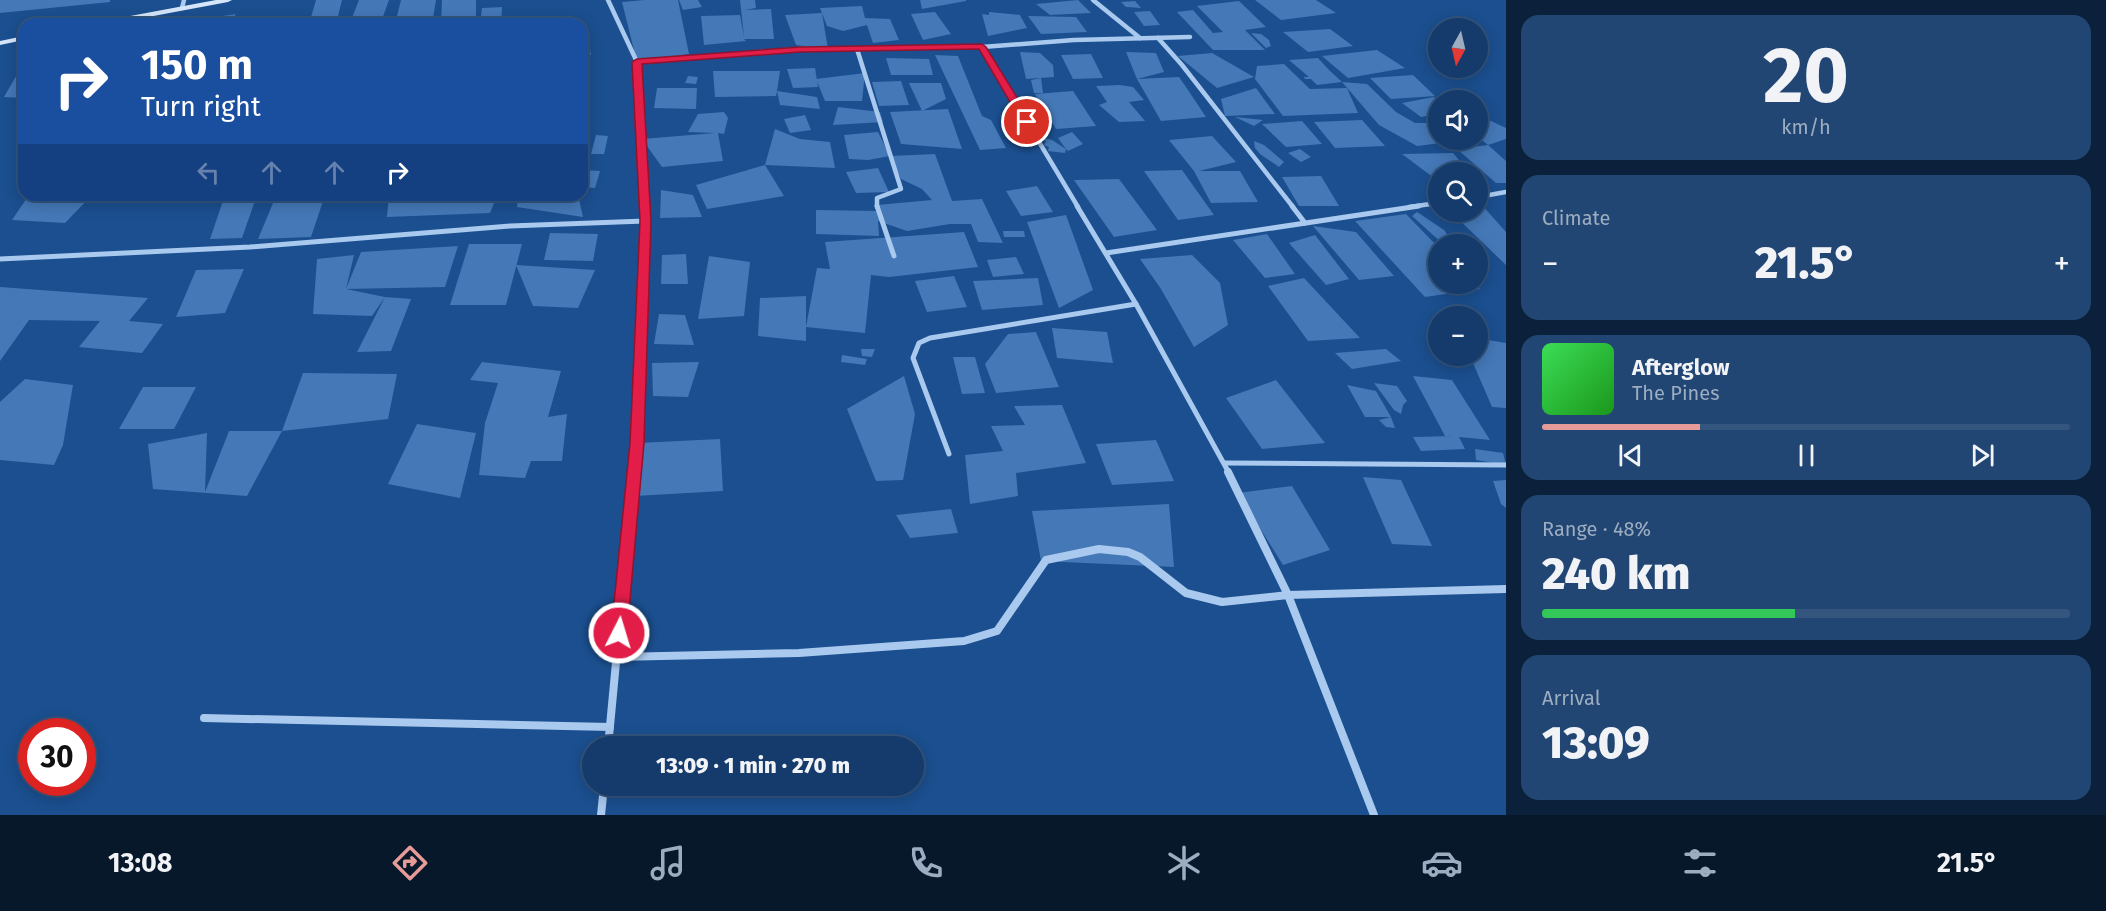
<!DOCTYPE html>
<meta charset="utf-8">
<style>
body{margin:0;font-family:"Fira Sans",sans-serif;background:#214673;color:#f1f3f6;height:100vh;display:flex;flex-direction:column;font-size:22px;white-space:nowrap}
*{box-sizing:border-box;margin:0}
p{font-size:20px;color:#9dadc1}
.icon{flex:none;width:33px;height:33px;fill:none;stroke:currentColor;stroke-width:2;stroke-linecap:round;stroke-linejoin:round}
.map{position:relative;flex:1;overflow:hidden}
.sheet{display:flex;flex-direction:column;gap:15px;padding:15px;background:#0b203b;width:600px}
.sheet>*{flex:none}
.guide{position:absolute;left:18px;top:18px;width:570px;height:183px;border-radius:18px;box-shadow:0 3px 15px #0003,0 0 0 2px #33557e;background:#1a4fa0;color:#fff;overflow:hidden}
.needle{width:39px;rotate:188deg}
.buttons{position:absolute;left:1428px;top:18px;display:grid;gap:12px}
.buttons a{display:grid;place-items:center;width:60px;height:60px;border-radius:50%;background:#143b6b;box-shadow:0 3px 15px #0003,0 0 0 2px #33557e;font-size:30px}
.speed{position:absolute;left:18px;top:718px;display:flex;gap:12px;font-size:30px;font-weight:700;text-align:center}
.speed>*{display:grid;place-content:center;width:78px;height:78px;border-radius:50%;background:#143b6b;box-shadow:0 3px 15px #0003,0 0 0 2px #33557e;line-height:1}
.speed .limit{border:9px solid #d22;background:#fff;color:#111}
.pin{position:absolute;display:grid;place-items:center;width:51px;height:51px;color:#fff;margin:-26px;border:3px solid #fff;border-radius:50%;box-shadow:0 2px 6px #0007}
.me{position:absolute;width:66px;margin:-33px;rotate:5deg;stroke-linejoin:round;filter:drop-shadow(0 0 4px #0008)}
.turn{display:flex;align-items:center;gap:21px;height:126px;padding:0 24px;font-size:27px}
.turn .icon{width:78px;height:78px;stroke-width:2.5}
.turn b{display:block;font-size:42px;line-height:51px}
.lanes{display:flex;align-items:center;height:57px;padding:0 24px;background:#0003;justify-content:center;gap:30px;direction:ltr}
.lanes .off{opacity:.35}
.big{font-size:45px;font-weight:800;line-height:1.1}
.sheet .tile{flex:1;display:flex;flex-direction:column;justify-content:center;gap:9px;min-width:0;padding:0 21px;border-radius:18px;background:#214673}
.sheet .dial{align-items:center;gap:0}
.dial b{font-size:78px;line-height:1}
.song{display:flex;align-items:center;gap:18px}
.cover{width:72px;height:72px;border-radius:9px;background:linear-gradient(135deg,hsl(130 70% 55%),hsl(120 70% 35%))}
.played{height:6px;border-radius:3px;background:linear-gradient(90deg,#e69b98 30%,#33557e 30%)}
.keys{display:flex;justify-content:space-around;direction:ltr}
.heat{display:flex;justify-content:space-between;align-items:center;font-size:33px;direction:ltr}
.charge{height:9px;border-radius:4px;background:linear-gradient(90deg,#34c759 48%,#33557e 0)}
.trip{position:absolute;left:582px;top:736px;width:342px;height:60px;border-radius:30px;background:#143b6b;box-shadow:0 3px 15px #0003,0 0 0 2px #33557e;font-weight:800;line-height:60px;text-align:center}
.dock{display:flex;height:96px;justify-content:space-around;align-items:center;background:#08182b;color:#9dadc1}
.dock .icon{width:42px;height:42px}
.dock .on{color:#e69b98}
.dock b{font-size:27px;color:#f1f3f6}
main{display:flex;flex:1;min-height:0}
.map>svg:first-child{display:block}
</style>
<main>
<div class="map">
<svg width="1506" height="815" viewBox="0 0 1506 815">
<rect width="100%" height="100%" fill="#1b4f8f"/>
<g fill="#4478b7">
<polygon points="0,0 110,0 110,2 0,13"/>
<polygon points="316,0 342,0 336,24 309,24"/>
<polygon points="359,0 389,0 381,22 350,23"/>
<polygon points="401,0 436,0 432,24 395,24"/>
<polygon points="442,0 476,0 476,24 441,24"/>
<polygon points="645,0 678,0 689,54 637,62 622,2"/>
<polygon points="679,0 698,0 702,7 683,10"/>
<polygon points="740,0 755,0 756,8 744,10 771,9 774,39 744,39 746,41 704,45 701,16 740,15 744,37"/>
<polygon points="920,0 966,0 966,1 922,9"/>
<polygon points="1078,0 1091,13 1050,15 1036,4"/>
<polygon points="1255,0 1316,0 1336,13 1281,20"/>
<polygon points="1135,1 1141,8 1126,7 1121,2"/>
<polygon points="1239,1 1266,27 1245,30 1265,50 1213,50 1177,12 1193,10 1213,33 1223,32 1197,6"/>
<polygon points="862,6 865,18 890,19 899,40 873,43 867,25 843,31 827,26 820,8"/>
<polygon points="502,7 501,24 480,24 482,8"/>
<polygon points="1150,11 1160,25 1144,26 1134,12"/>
<polygon points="935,12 951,34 923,40 911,14"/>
<polygon points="989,12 1020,15 1027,28 988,36 982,14 989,15"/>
<polygon points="822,13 828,49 796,45 785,15"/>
<polygon points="236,14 229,24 176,24 176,23"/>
<polygon points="1028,16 1076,17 1087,32 1041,34"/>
<polygon points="1330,29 1353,46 1308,52 1283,32"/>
<polygon points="1251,33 1261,34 1269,40 1271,46 1266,48"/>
<polygon points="588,35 591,55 582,56 582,36"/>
<polygon points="1377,50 1405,68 1348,78 1322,56"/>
<polygon points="1020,52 1040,53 1053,65 1054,77 1026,79"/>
<polygon points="1126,52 1156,53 1164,72 1137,79"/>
<polygon points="1212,53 1254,77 1217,88 1178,56"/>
<polygon points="1091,54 1103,78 1073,79 1061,55"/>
<polygon points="935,55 958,56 982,116 991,120 1006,148 980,150"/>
<polygon points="886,58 929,59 933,75 891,75"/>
<polygon points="1318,58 1329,70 1342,82 1317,85 1311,79 1305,79 1304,77 1309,77 1289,60"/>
<polygon points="1284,64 1310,89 1347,88 1358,113 1283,116 1255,79 1257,66"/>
<polygon points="815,68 818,87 793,88 787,69"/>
<polygon points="24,70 24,98 4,97 19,71"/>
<polygon points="713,71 780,71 777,91 817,97 820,109 780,105 777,91 776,96 715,97"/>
<polygon points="865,73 862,101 825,101 816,79"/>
<polygon points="1413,75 1435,96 1391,99 1370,78"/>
<polygon points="688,76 698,77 696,84 685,83"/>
<polygon points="1179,77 1188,90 1206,117 1161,121 1137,79"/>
<polygon points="1041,78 1043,93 1034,93 1031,80"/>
<polygon points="901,81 909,105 879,106 872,82"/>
<polygon points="1342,82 1367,84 1396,112 1415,123 1438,123 1438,140 1456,141 1417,146 1379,125"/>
<polygon points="909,83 941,83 946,99 922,111"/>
<polygon points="1120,85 1133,87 1144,100 1129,102 1145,121 1119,122 1099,105 1107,102 1096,86"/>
<polygon points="657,88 697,88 696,109 654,108"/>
<polygon points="1256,88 1275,114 1225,116 1221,99"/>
<polygon points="1073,91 1096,126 1056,129 1035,94"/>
<polygon points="1434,97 1438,100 1438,114 1421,117 1402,103"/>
<polygon points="838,107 880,112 883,122 833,125"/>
<polygon points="948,109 962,149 901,144 890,112"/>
<polygon points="724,112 728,118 724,134 718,133 723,161 662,167 642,139 715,133 688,132 698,114"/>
<polygon points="805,115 811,130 790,133 784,119"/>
<polygon points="1478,115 1506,128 1506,139 1488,145 1478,137"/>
<polygon points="1235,117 1263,120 1254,126"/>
<polygon points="1362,120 1385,146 1335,148 1314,122"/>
<polygon points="1302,121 1322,144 1286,147 1262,124"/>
<polygon points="775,129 800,139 830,142 835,168 765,165 784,196 707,209 696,185 765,165"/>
<polygon points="878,132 890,156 868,160 849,159 844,135"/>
<polygon points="1072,132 1083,144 1068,151 1066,149 1065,153 1048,151 1049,147 1044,145 1046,141 1040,140 1040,137 1052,140 1066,149 1058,138"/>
<polygon points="596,135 608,136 604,154 591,154"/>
<polygon points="1212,136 1236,162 1199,171 1240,171 1258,202 1211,203 1194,171 1169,140"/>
<polygon points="1254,141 1264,145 1284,162 1279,167 1260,154 1255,148"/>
<polygon points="1488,145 1506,161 1506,183 1496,183 1457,149"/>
<polygon points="1300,149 1311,157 1301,162 1288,153"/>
<polygon points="1453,153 1469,172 1438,172 1438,181 1402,154"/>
<polygon points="935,154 952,201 982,199 1003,243 978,242 971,224 950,224 907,231 878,221 879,236 816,234 816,210 877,211 877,205 932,200 922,189 901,179 890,156"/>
<polygon points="878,168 889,192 856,193 846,172"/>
<polygon points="582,170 600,171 595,188 582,187"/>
<polygon points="1182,170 1214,215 1178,220 1144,171"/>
<polygon points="1321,176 1339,206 1299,206 1282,177"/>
<polygon points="1119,179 1157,230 1114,237 1074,180"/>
<polygon points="1037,186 1053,212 1021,216 1006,191"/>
<polygon points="661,190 693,195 702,217 660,218"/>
<polygon points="29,195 92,195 65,223 12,220"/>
<polygon points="225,195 257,195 242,238 210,239"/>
<polygon points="389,195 435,195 497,196 490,213 387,217"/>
<polygon points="518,195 578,195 583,217 517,207"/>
<polygon points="323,201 311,237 258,239 273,203"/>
<polygon points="1478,204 1481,204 1506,232 1506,265 1451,212 1478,212"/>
<polygon points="1417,212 1444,230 1453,242 1442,243 1412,216"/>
<polygon points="1406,214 1438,247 1438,284 1475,284 1480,289 1425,297 1355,221"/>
<polygon points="1066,215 1093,290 1059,308 1027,222"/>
<polygon points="1313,226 1356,232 1394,276 1359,280"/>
<polygon points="1003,231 1024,231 1025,237 1004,237"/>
<polygon points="964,232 978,267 889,277 871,275 865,333 806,327 806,341 758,336 760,298 806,296 806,327 817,268 830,269 825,242"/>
<polygon points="550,233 598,234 593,261 544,260"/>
<polygon points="1267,234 1295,274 1265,278 1233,240"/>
<polygon points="1315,235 1349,279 1326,285 1289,243"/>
<polygon points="469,244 522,244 506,305 450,305"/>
<polygon points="458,246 445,287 346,289 385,297 411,299 391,351 357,352 385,297 372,316 313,314 317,259 354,255 346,289 361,252"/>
<polygon points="686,254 688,284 661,284 662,255"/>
<polygon points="1192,255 1220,283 1228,325 1194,347 1161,289 1140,259"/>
<polygon points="709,256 750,262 744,316 698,319"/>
<polygon points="1016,257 1024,274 993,277 987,260"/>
<polygon points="516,265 595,270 578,308 533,306"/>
<polygon points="244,269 225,313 176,317 196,270"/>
<polygon points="954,276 967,307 927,312 915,281"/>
<polygon points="1038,278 1043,305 982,310 973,281"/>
<polygon points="1304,278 1360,338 1308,341 1268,286"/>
<polygon points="0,287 148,298 129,321 163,324 142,353 79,347 100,321 29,320 0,361"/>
<polygon points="659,314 685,315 694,345 654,344"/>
<polygon points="1478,321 1488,340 1506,343 1506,408 1492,407 1470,356 1478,356"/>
<polygon points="1052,328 1107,332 1113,363 1057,358"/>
<polygon points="1036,332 1059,387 996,393 985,364 1008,334"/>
<polygon points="861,349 875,349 872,357 862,356"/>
<polygon points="1386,349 1401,361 1352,369 1335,353"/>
<polygon points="842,355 867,359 865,365 841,362"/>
<polygon points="953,357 975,357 985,393 962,394"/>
<polygon points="482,362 561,371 548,417 567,414 562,461 531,461 525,478 479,475 485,423 498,383 470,380"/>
<polygon points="699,362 688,397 653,396 652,363"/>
<polygon points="303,373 397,374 388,419 282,431 247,496 153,489 148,444 207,433 205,492 229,431 282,431"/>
<polygon points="904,376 915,414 903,480 876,481 847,409"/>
<polygon points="1413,376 1452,380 1490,440 1459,437 1465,449 1421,451 1413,437 1454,436 1445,436"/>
<polygon points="25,379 73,385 63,445 54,465 0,460 0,402"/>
<polygon points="1276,380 1325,443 1262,449 1226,398"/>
<polygon points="1374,383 1397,386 1407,401 1403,405 1401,414 1394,410"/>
<polygon points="1347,385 1376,391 1391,417 1365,417"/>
<polygon points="143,387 196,387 174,429 119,429"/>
<polygon points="1062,405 1086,463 1016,473 1018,496 970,504 965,455 1003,451 991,426 1025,425 1014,406"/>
<polygon points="1391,417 1395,428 1386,427 1379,420"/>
<polygon points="417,424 476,433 460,498 388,484"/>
<polygon points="720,439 723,491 635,496 637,443"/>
<polygon points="1156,440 1174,481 1112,485 1096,444"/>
<polygon points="1475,449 1503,453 1506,465 1476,460"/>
<polygon points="1363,477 1401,480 1432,546 1392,544"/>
<polygon points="1506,480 1506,508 1501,504 1493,481"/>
<polygon points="1292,486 1330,550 1283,565 1238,493"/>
<polygon points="1169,504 1174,567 1041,561 1032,511"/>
<polygon points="951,509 958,533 910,538 896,515"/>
</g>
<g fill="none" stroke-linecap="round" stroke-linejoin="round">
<g stroke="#a9c9ee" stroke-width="4.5">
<polyline points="608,0 637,62 644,207"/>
<polyline points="1093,0 1140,38"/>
<polyline points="182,8 184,0"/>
<polyline points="1158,38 1182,65 1293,207"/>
<polyline points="982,47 1078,207"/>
<polyline points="857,49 901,189 877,198 877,207"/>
<polyline points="637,62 800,49 982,47 1074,40 1190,37"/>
<polyline points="1478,197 1506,192"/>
<polyline points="1409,207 1438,203"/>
</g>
<g stroke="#a9c9ee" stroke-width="5">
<polyline points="877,206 894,256"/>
<polyline points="1077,206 1136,304 1229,473"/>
<polyline points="1292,206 1305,223"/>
<polyline points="1106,253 1419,206"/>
<polyline points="0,259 250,247 510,226 645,221"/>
<polyline points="949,454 913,358 919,343 930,338 1136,304"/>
<polyline points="1224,463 1506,465"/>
<polyline points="634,473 644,206"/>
</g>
<g stroke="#a9c9ee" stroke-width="8">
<polyline points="1228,472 1288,595 1374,815"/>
<polyline points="617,657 799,653 964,641 997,631 1046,560 1099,549 1128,552 1140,557 1186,593 1222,602 1288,595 1506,589"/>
<polyline points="204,718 610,727"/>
<polyline points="608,747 634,472"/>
<polyline points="601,815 604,786"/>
</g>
<g fill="#d6e6fa" fill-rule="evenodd">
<polygon points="216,0 232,0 228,2 111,24 94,24 98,22"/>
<polygon points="24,36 24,40 0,45 0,41"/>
</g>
</g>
<polygon fill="#e11d48" stroke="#92132f" stroke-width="1.5" points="982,44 986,47 1032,122 1031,124 1023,124 979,49 800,52 642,64 651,221 644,443 627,633 625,638 619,641 613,638 611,633 630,443 640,221 632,62 637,59 800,47"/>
</svg>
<div class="buttons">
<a><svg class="needle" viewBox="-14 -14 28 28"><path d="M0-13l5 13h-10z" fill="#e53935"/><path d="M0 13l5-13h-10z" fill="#9dadc1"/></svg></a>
<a><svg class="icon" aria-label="sound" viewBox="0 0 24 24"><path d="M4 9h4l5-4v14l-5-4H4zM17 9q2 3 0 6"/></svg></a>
<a><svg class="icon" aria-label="search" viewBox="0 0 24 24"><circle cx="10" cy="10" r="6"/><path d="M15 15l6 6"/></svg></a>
<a>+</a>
<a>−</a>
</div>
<div class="speed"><div class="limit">30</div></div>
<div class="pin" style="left:1027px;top:122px;background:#d93025"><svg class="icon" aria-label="arrive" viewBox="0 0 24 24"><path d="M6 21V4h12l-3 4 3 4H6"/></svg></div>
<svg class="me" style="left:619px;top:633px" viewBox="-20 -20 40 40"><circle r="17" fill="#e11d48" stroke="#fff" stroke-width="3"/><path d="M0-11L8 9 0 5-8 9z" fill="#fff"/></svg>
<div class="trip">13:09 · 1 min · 270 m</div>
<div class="guide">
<div class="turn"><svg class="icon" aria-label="right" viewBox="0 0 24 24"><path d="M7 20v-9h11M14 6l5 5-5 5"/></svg><div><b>150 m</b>Turn right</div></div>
<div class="lanes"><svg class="icon off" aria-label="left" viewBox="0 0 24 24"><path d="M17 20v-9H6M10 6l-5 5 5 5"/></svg><svg class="icon off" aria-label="ahead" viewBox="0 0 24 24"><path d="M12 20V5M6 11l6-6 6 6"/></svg><svg class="icon off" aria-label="ahead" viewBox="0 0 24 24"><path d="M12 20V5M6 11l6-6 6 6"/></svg><svg class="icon" aria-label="right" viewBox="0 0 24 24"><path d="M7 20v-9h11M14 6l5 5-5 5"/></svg></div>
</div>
</div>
<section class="sheet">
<div class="tile dial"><b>20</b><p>km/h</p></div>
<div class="tile"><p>Climate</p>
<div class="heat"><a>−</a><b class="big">21.5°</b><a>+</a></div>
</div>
<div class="tile">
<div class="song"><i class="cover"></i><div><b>Afterglow</b><p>The Pines</p></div></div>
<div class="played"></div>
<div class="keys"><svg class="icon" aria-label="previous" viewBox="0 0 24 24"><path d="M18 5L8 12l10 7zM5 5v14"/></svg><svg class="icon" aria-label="pause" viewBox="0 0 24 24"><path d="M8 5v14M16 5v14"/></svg><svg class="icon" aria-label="next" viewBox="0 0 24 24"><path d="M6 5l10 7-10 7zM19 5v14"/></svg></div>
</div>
<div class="tile"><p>Range · 48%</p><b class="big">240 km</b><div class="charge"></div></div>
<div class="tile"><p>Arrival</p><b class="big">13:09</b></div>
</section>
</main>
<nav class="dock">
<b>13:08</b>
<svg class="icon on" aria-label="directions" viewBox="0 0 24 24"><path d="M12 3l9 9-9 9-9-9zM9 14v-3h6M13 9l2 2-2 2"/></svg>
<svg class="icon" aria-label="music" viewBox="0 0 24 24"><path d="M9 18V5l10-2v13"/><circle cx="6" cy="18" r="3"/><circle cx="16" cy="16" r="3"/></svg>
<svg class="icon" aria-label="phone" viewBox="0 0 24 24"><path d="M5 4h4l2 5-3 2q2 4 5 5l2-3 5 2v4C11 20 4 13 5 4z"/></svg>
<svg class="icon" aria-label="climate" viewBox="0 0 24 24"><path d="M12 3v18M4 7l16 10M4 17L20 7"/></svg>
<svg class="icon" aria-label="car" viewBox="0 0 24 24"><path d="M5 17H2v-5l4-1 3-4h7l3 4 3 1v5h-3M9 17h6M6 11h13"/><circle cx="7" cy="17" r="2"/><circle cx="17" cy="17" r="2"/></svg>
<svg class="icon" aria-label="filters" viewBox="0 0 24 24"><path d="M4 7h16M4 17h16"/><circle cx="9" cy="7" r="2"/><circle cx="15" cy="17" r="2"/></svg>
<b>21.5°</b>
</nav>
